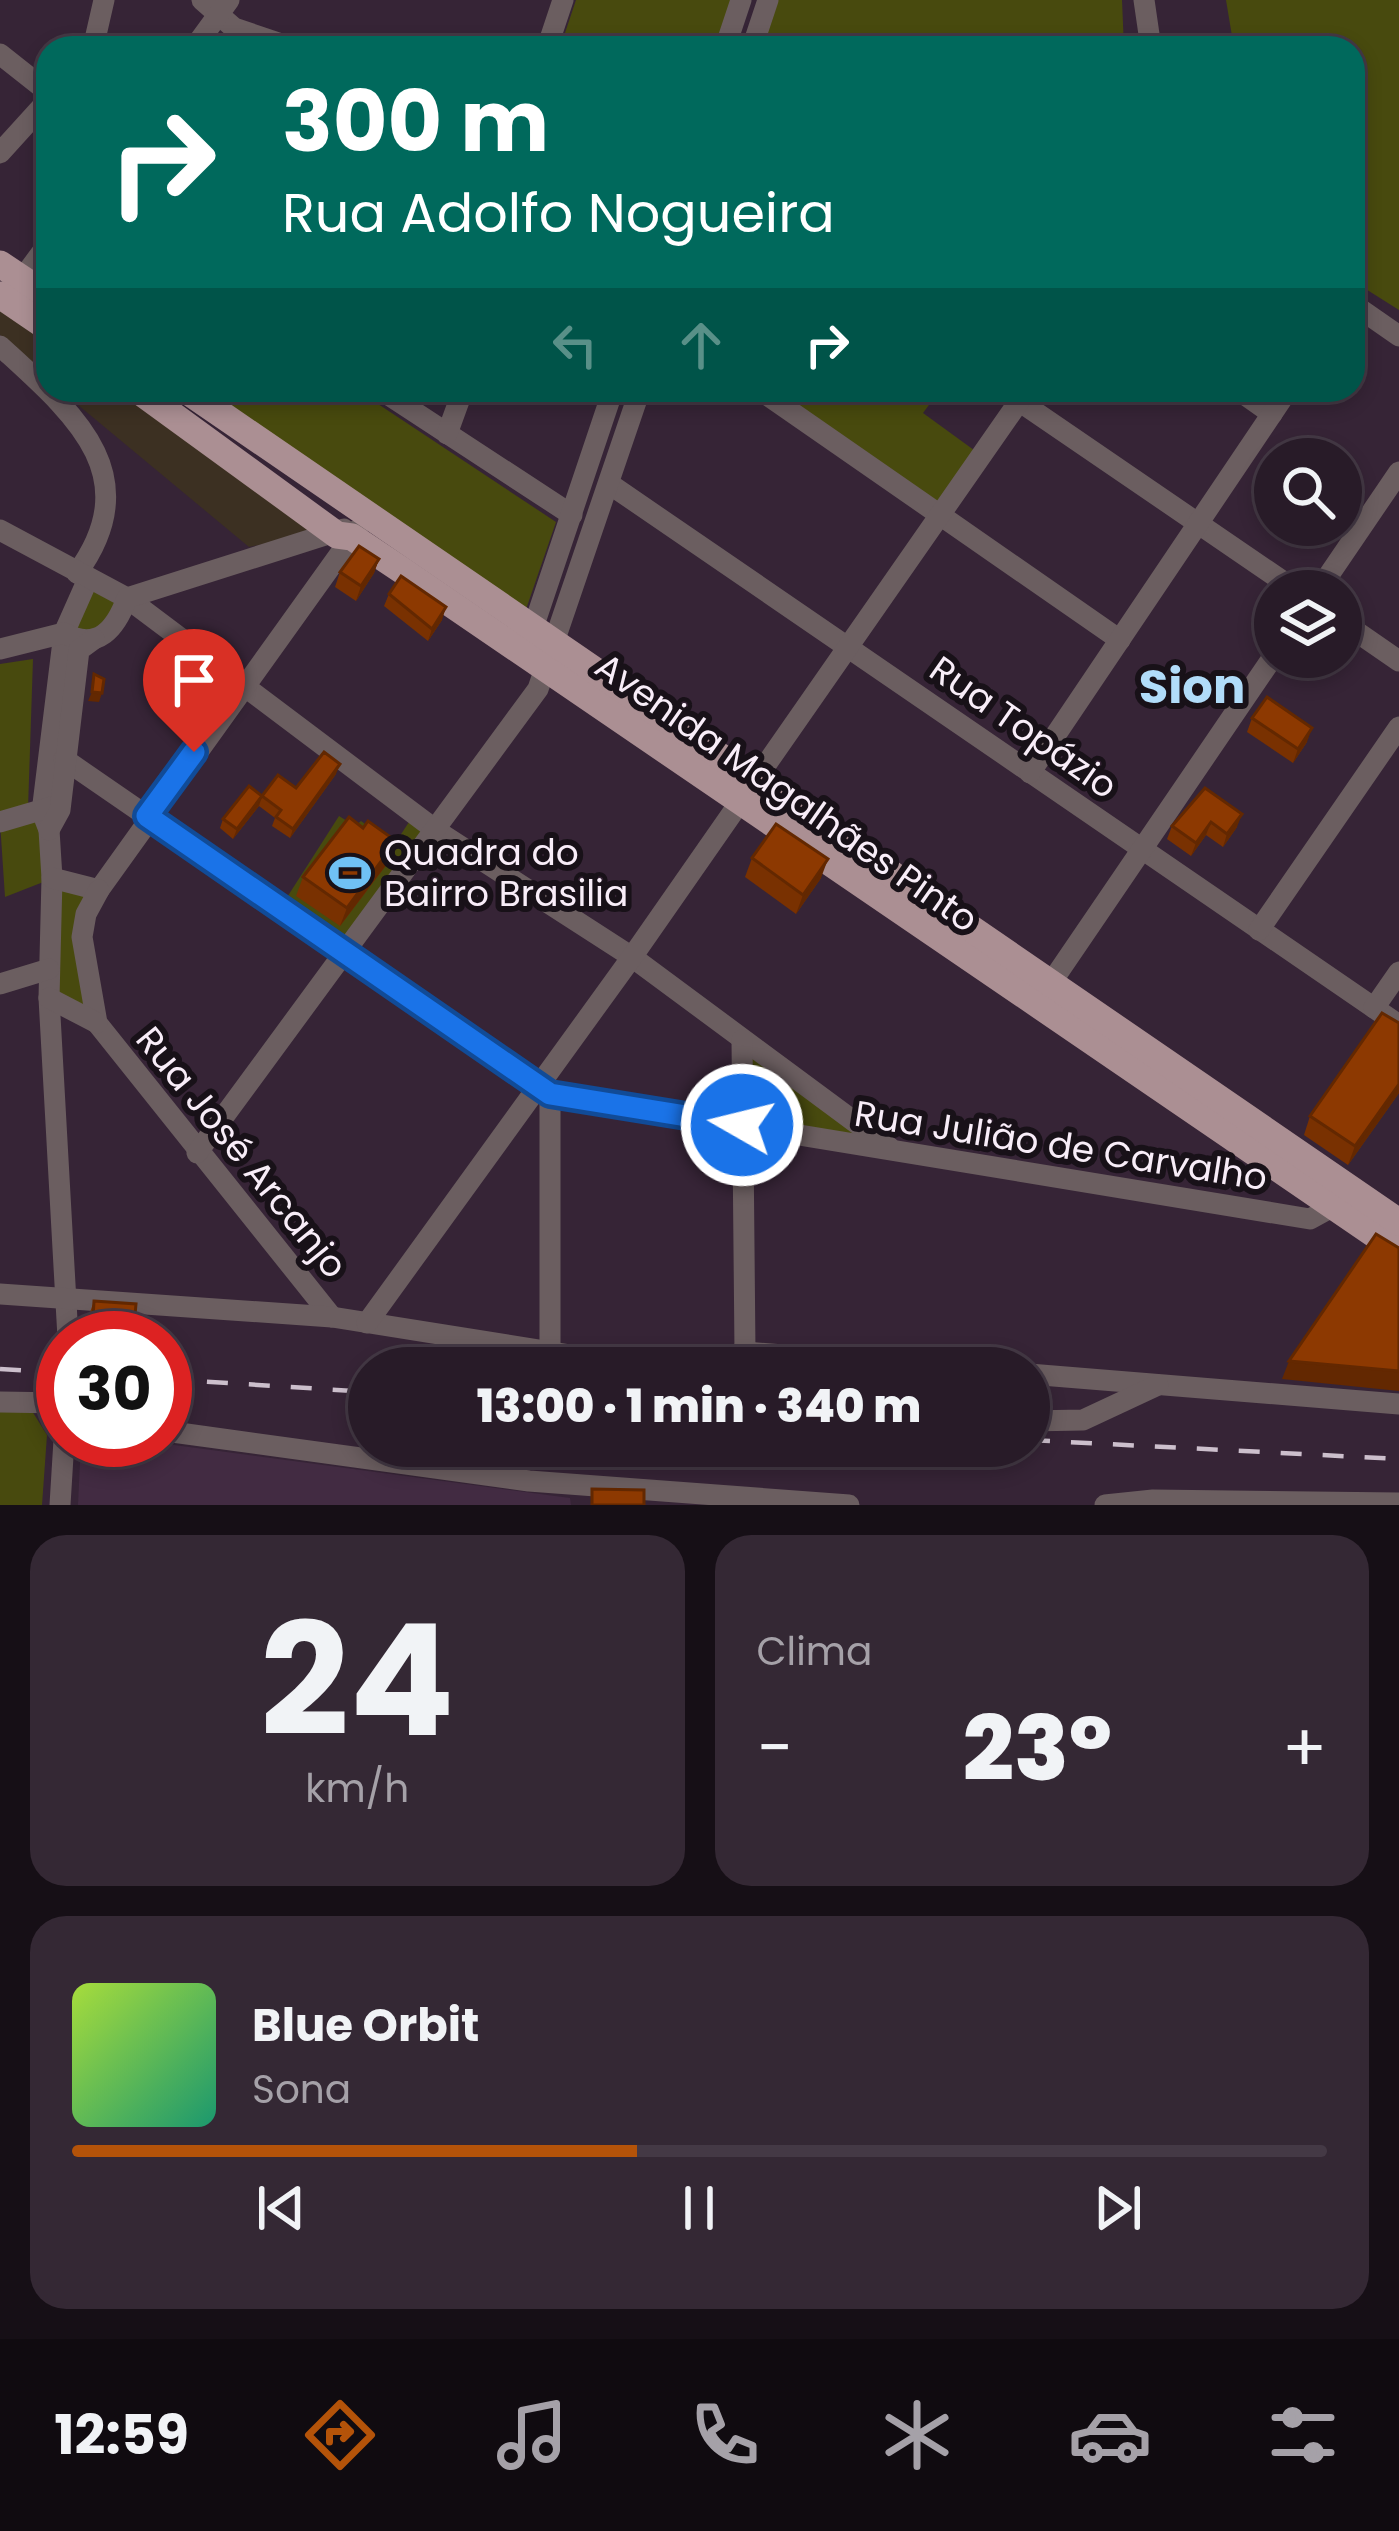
<!DOCTYPE html>
<html lang="pt">
<meta charset="utf-8">
<style>
body{margin:0;font-family:Poppins,sans-serif;background:#342834;color:#f1f3f6;height:100vh;display:flex;flex-direction:column;font-size:45px;white-space:nowrap}
*{box-sizing:border-box;margin:0}
p{font-size:39px;color:#a5a1a8}
.icon{flex:none;width:66px;height:66px;fill:none;stroke:currentColor;stroke-width:2;stroke-linecap:round;stroke-linejoin:round}
.map{position:relative;height:1505px;overflow:hidden}
.drawer{display:flex;flex-direction:column;gap:30px;padding:30px;background:#160f16;flex:1}
.drawer>*{flex:none}
.banner{position:absolute;left:36px;top:36px;width:1329px;height:366px;border-radius:36px;box-shadow:0 6px 18px #0003,0 0 0 3px #443945;background:#00695c;color:#fff;overflow:hidden}
.controls{position:absolute;left:1254px;top:438px;display:grid;gap:24px}
.controls a{display:grid;place-items:center;width:108px;height:108px;border-radius:50%;background:#281b28;box-shadow:0 6px 18px #0003,0 0 0 3px #443945;font-size:60px}
.speed{position:absolute;left:36px;top:1311px;display:flex;gap:24px;font-size:60px;font-weight:700;text-align:center}
.speed>*{display:grid;place-content:center;width:156px;height:156px;border-radius:50%;background:#281b28;box-shadow:0 6px 18px #0003,0 0 0 3px #443945;line-height:1}
.speed .limit{border:18px solid #d22;background:#fff;color:#111}
.pin{position:absolute;display:grid;place-items:center;width:102px;height:102px;color:#fff;margin:-123px -51px;border-radius:50% 50% 50% 0;rotate:-45deg;box-shadow:0 0 12px #0007}
.pin .icon{rotate:45deg}
.me{position:absolute;width:132px;margin:-66px;rotate:278deg;stroke-linejoin:round;filter:drop-shadow(0 0 9px #0008)}
.turn{display:flex;align-items:center;gap:42px;height:252px;padding:0 48px;font-size:54px}
.turn .icon{width:156px;height:156px;stroke-width:2.5}
.turn b{display:block;font-size:84px;line-height:102px}
.lanes{display:flex;align-items:center;height:114px;padding:0 48px;background:#0003;justify-content:center;gap:60px;direction:ltr}
.lanes .off{opacity:.35}
.big{font-size:90px;font-weight:800;line-height:1.1}
.drawer .widget{flex:1;display:flex;flex-direction:column;justify-content:center;gap:18px;min-width:0;padding:0 42px;border-radius:36px;background:#342834}
.drawer .dial{align-items:center;gap:0}
.dial b{font-size:156px;line-height:1}
.song{display:flex;align-items:center;gap:36px}
.cover{width:144px;height:144px;border-radius:18px;background:linear-gradient(135deg,hsl(80 70% 55%),hsl(160 70% 35%))}
.played{height:12px;border-radius:6px;background:linear-gradient(90deg,#b45309 45%,#443945 45%)}
.keys{display:flex;justify-content:space-around;direction:ltr}
.heat{display:flex;justify-content:space-between;align-items:center;font-size:66px;direction:ltr}
.drawer .tiles{flex:1;display:grid;gap:30px;grid-template-columns:1fr 1fr}
.widget:last-child{grid-column:span 2}
.trip{position:absolute;left:348px;top:1347px;width:702px;height:120px;border-radius:60px;background:#281b28;box-shadow:0 6px 18px #0003,0 0 0 3px #443945;font-weight:800;line-height:120px;text-align:center}
.dock{display:flex;height:192px;justify-content:space-around;align-items:center;background:#100b10;color:#a5a1a8}
.dock .icon{width:84px;height:84px}
.dock .selected{color:#b45309}
.dock b{font-size:54px;color:#f1f3f6}
.map>svg:first-child{display:block}
</style>
<div class="map">
<svg width="1399" height="1505" viewBox="0 0 1399 1505">
<rect width="100%" height="100%" fill="#362436"/>
<g fill="#3c3022">
<polygon points="0,304 48,338 48,379 0,335"/>
<polygon points="60,390 122,390 323,532 249,547"/>
</g>
<polygon fill="#422b42" points="137,1440 570,1498 571,1505 78,1505 80,1462"/>
<g fill="#484a0e">
<polygon points="576,0 731,0 716,48 560,48"/>
<polygon points="773,0 1122,0 1124,48 757,48"/>
<polygon points="1226,0 1399,0 1399,310 1353,281 1353,48 1234,48"/>
<polygon points="222,390 357,390 556,522 522,621 215,401"/>
<polygon points="769,390 940,390 923,413 978,453 941,507"/>
<polygon points="88,579 127,598 95,639 64,633"/>
<polygon points="33,659 28,809 0,816 0,664"/>
<polygon points="42,812 52,878 99,890 85,918 97,1023 49,998 51,879 5,897 0,822"/>
<polygon points="339,816 355,826 361,821 394,845 409,822 429,833 345,945 284,902"/>
<polygon points="742,1040 897,1153 742,1125"/>
<polygon points="0,1411 32,1411 47,1435 42,1505 0,1505"/>
</g>
<g fill="none" stroke-linecap="round" stroke-linejoin="round">
<g stroke="#6b5e60" stroke-width="21">
<polyline points="202,0 234,28 293,48"/>
<polyline points="1144,0 1151,48"/>
<polyline points="93,48 104,0"/>
<polyline points="194,48 229,0"/>
<polyline points="547,48 563,0"/>
<polyline points="725,48 741,0"/>
<polyline points="752,48 768,0"/>
<polyline points="0,54 48,92"/>
<polyline points="0,153 48,100"/>
<polyline points="12,282 22,279 48,244"/>
<polyline points="1353,304 1399,336"/>
<path d="M 0,346 C 72,412 149,474 77,573 L 88,579 L 64,633 L 42,812 L 49,830 L 52,878 L 49,998 L 68,1338"/>
<polyline points="381,390 572,515"/>
<polyline points="760,390 1120,640"/>
<polyline points="1238,390 1272,414"/>
<polyline points="1019,401 1297,591"/>
<polyline points="447,434 463,390"/>
<polyline points="611,485 1399,1025"/>
<polyline points="0,530 127,598 437,831 632,957 890,1148"/>
<polyline points="1318,591 1399,472"/>
<polyline points="1341,621 1399,661"/>
<polyline points="529,640 613,390"/>
<path d="M 0,649 L 64,633 C 98,652 116,628 127,598 L 344,529"/>
<polyline points="64,759 550,1094 1310,1219 1341,1202"/>
<polyline points="1030,773 1288,390"/>
<polyline points="0,822 51,807"/>
<polyline points="49,830 60,810 79,650 94,639"/>
<polyline points="52,878 99,890 357,530"/>
<polyline points="99,890 86,914 82,937 97,1023 332,1317"/>
<polyline points="1259,930 1399,727"/>
<polyline points="0,984 49,969"/>
<polyline points="1042,996 1275,654"/>
<polyline points="49,998 97,1023"/>
<polyline points="1374,1008 1399,972"/>
<polyline points="742,1040 745,1352"/>
<polyline points="197,1153 538,689 640,390"/>
<polyline points="0,1294 332,1317 652,1368"/>
<polyline points="367,1323 632,957 1027,390"/>
<polyline points="550,1352 550,1094"/>
<polyline points="683,1368 745,1352 949,1368"/>
<polyline points="1029,1374 1399,1404"/>
<polyline points="0,1402 63,1403"/>
<polyline points="1029,1421 1083,1420 1158,1385"/>
<polyline points="165,1431 529,1481 849,1505"/>
<polyline points="60,1505 64,1440"/>
<polyline points="1105,1505 1153,1500 1399,1503"/>
</g>
<g stroke="#ab8f93" stroke-width="27">
<polyline points="0,264 48,296"/>
<polyline points="0,295 48,328"/>
<polyline points="138,390 337,535 352,537 403,571 1399,1251"/>
<polyline points="186,390 1399,1222"/>
</g>
<g stroke="#ccbfcc" stroke-width="4.5" stroke-dasharray="21 21" stroke-linecap="butt">
<polyline points="0,1369 63,1373"/>
<polyline points="165,1379 369,1392"/>
<polyline points="1029,1440 1399,1459"/>
</g>
</g>
<g fill="#793101">
<polygon points="379,559 374,573 356,601 335,587 340,572"/>
<polygon points="389,594 442,620 428,641 384,606"/>
<polygon points="1252,718 1307,742 1293,763 1247,732"/>
<polygon points="336,774 290,838 272,826 275,818 259,806 233,839 220,828 223,819 262,796 296,788"/>
<polygon points="1205,788 1237,827 1223,847 1206,835 1191,856 1167,839 1172,826"/>
<polygon points="363,828 396,841 390,860 340,926 296,896 303,877"/>
<polygon points="752,858 821,878 796,914 745,877"/>
<polygon points="1399,1093 1348,1165 1304,1135 1310,1116"/>
<polygon points="94,1301 132,1338 87,1338 89,1315"/>
</g>
<g fill="#632801">
<polygon points="379,559 374,573 356,601 361,586"/>
<polygon points="446,607 442,620 428,641 432,629"/>
<polygon points="92,692 102,693 99,702 88,701"/>
<polygon points="1312,728 1307,742 1293,763 1298,749"/>
<polygon points="340,764 336,774 290,838 293,829"/>
<polygon points="262,796 259,806 233,839 237,829"/>
<polygon points="1242,814 1237,827 1223,847 1227,834"/>
<polygon points="1211,822 1206,835 1191,856 1196,843"/>
<polygon points="396,841 390,860 340,926 347,908"/>
<polygon points="828,859 821,878 796,914 803,895"/>
<polygon points="1399,1084 1399,1093 1348,1165 1355,1146"/>
<polygon points="92,1334 133,1337 90,1338"/>
<polygon points="1289,1361 1399,1371 1399,1391 1282,1379"/>
</g>
<g fill="#8d3901" stroke="#632801" stroke-width="3">
<polygon points="359,546 379,559 361,586 340,572"/>
<polygon points="401,576 446,607 432,629 389,594"/>
<polygon points="94,674 104,679 102,693 92,692"/>
<polygon points="1267,697 1312,728 1298,749 1252,718"/>
<polygon points="324,752 340,764 293,829 276,817 281,810 262,796 278,775 296,788"/>
<polygon points="249,786 262,796 237,829 223,819"/>
<polygon points="1205,788 1242,814 1227,834 1211,822 1196,843 1172,826"/>
<polygon points="349,817 363,828 368,821 396,841 347,908 303,877"/>
<polygon points="776,824 828,859 803,895 752,858"/>
<polygon points="1382,1013 1399,1023 1399,1084 1355,1146 1310,1116"/>
<polygon points="1376,1234 1399,1248 1399,1371 1289,1361"/>
<polygon points="94,1301 136,1304 133,1337 92,1334"/>
<polygon points="592,1489 644,1490 644,1505 592,1505"/>
</g>
<g fill="none" stroke-linecap="round" stroke-linejoin="round">
<g stroke="#114b97" stroke-width="30">
<polyline id="route" points="194,752 147,816 550,1094 742,1125"/>
</g>
<use href="#route" stroke="#1a73e8" stroke-width="21"/>
</g>
<defs>
<g id="stadium-bare" transform="scale(3.24)"><path d="M0-5a6.5 5 0 1 0 0 10a6.5 5 0 1 0 0-10ZM-3.5-1.8h7v3.6h-7Z" fill="#70c1f4" stroke="#181118" stroke-width="2.5" paint-order="stroke"/></g>
</defs>
<g fill-rule="evenodd">
<use href="#stadium-bare" x="350" y="873"/>
</g>
<g text-anchor="middle" stroke-width="12" stroke-linejoin="round" paint-order="stroke">
<g font-size="36" fill="#f8edf8" stroke="#181118">
<text transform="translate(1024 727) rotate(35)" y="13">Rua Topázio</text>
<text transform="translate(787 792) rotate(35)" y="13">Avenida Magalhães Pinto</text>
<text transform="translate(1061 1145) rotate(9)" y="13">Rua Julião de Carvalho</text>
<text transform="translate(242 1152) rotate(51)" y="13">Rua José Arcanjo</text>
</g>
<g font-size="36" fill="#f8edf8" stroke="#181118" text-anchor="start">
<text x="384" y="865">Quadra do<tspan x="384" dy="41">Bairro Brasilia</tspan></text>
</g>
<g font-size="48" font-weight="bold" fill="#b1dcf9" stroke="#181118">
<text x="1192" y="703">Sion</text>
</g>
</g>
</svg>
<div class="controls">
<a><svg class="icon" aria-label="search" viewBox="0 0 24 24"><circle cx="10" cy="10" r="6"/><path d="M15 15l6 6"/></svg></a>
<a><svg class="icon" aria-label="layers" viewBox="0 0 24 24"><path d="M12 4l9 5-9 5-9-5zM3 14l9 5 9-5"/></svg></a>
</div>
<div class="speed"><div class="limit">30</div></div>
<div class="pin" style="left:194px;top:752px;background:#d93025"><svg class="icon" aria-label="arrive" viewBox="0 0 24 24"><path d="M6 21V4h12l-3 4 3 4H6"/></svg></div>
<svg class="me" style="left:742px;top:1125px" viewBox="-20 -20 40 40"><circle r="17" fill="#1a73e8" stroke="#fff" stroke-width="3"/><path d="M0-11L8 9 0 5-8 9z" fill="#fff"/></svg>
<div class="trip">13:00 · 1 min · 340 m</div>
<div class="banner">
<div class="turn"><svg class="icon" aria-label="right" viewBox="0 0 24 24"><path d="M7 20v-9h11M14 6l5 5-5 5"/></svg><div><b>300 m</b>Rua Adolfo Nogueira</div></div>
<div class="lanes"><svg class="icon off" aria-label="left" viewBox="0 0 24 24"><path d="M17 20v-9H6M10 6l-5 5 5 5"/></svg><svg class="icon off" aria-label="ahead" viewBox="0 0 24 24"><path d="M12 20V5M6 11l6-6 6 6"/></svg><svg class="icon" aria-label="right" viewBox="0 0 24 24"><path d="M7 20v-9h11M14 6l5 5-5 5"/></svg></div>
</div>
</div>
<section class="drawer">
<div class="tiles">
<div class="widget dial"><b>24</b><p>km/h</p></div>
<div class="widget"><p>Clima</p>
<div class="heat"><a>−</a><b class="big">23°</b><a>+</a></div>
</div>
<div class="widget">
<div class="song"><i class="cover"></i><div><b>Blue Orbit</b><p>Sona</p></div></div>
<div class="played"></div>
<div class="keys"><svg class="icon" aria-label="previous" viewBox="0 0 24 24"><path d="M18 5L8 12l10 7zM5 5v14"/></svg><svg class="icon" aria-label="pause" viewBox="0 0 24 24"><path d="M8 5v14M16 5v14"/></svg><svg class="icon" aria-label="next" viewBox="0 0 24 24"><path d="M6 5l10 7-10 7zM19 5v14"/></svg></div>
</div>
</div>
</section>
<nav class="dock">
<b>12:59</b>
<svg class="icon selected" aria-label="directions" viewBox="0 0 24 24"><path d="M12 3l9 9-9 9-9-9zM9 14v-3h6M13 9l2 2-2 2"/></svg>
<svg class="icon" aria-label="music" viewBox="0 0 24 24"><path d="M9 18V5l10-2v13"/><circle cx="6" cy="18" r="3"/><circle cx="16" cy="16" r="3"/></svg>
<svg class="icon" aria-label="phone" viewBox="0 0 24 24"><path d="M5 4h4l2 5-3 2q2 4 5 5l2-3 5 2v4C11 20 4 13 5 4z"/></svg>
<svg class="icon" aria-label="climate" viewBox="0 0 24 24"><path d="M12 3v18M4 7l16 10M4 17L20 7"/></svg>
<svg class="icon" aria-label="car" viewBox="0 0 24 24"><path d="M5 17H2v-5l4-1 3-4h7l3 4 3 1v5h-3M9 17h6M6 11h13"/><circle cx="7" cy="17" r="2"/><circle cx="17" cy="17" r="2"/></svg>
<svg class="icon" aria-label="filters" viewBox="0 0 24 24"><path d="M4 7h16M4 17h16"/><circle cx="9" cy="7" r="2"/><circle cx="15" cy="17" r="2"/></svg>
</nav>
